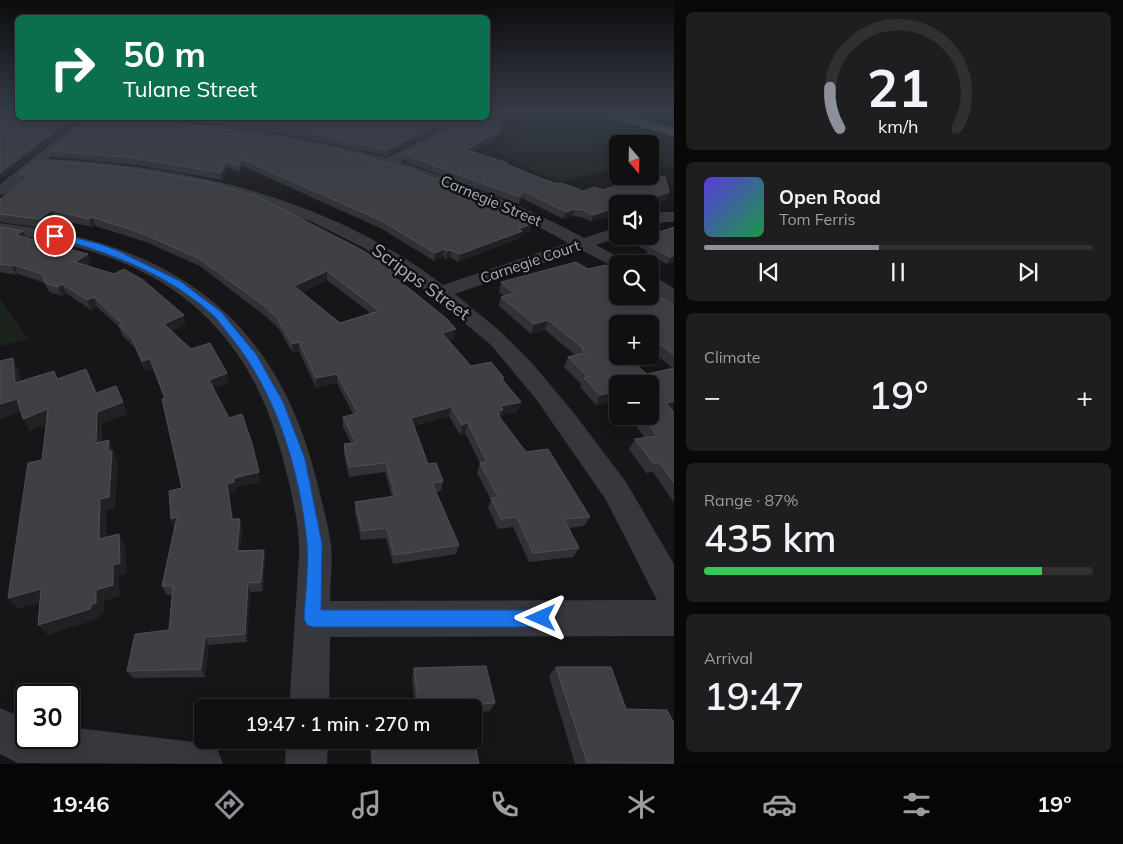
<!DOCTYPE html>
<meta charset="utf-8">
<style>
body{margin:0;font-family:Mulish,sans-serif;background:#1e1e20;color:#f1f3f6;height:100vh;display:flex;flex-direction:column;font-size:19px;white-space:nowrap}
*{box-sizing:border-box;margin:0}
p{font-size:16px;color:#9c9d9f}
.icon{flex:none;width:28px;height:28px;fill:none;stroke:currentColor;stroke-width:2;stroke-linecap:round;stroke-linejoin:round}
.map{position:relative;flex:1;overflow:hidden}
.sheet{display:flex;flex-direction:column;gap:12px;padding:12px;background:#09090a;width:449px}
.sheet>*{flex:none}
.guide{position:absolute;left:15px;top:15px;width:475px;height:105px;border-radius:8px;box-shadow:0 2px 12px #0003,0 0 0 1px #303032;background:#0b6e4f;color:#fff;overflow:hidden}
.needle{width:32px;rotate:160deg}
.buttons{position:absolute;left:609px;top:135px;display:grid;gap:10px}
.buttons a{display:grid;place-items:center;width:50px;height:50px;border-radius:8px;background:#101012;box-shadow:0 2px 12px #0003,0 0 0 1px #303032;font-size:25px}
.speed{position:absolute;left:15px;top:684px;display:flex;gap:10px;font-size:25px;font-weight:700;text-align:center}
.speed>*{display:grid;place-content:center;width:65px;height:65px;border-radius:50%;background:#101012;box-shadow:0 2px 12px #0003,0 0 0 1px #303032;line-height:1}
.speed .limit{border:2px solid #111;border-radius:8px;background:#fff;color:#111}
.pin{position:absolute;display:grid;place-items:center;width:42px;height:42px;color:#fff;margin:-21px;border:2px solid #fff;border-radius:50%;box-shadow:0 1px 5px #0007}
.me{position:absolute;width:55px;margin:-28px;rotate:270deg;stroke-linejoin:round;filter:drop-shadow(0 0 4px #0008)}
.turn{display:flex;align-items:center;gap:18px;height:105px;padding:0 25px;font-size:22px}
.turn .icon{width:65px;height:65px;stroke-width:2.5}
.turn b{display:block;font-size:35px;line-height:42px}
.big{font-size:38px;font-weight:600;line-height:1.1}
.sheet .card{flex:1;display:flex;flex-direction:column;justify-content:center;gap:8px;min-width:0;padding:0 18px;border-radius:8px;background:#1e1e20}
.sheet .dial{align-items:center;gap:0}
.dial svg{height:130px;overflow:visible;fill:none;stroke:#303032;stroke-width:7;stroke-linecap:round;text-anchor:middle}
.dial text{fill:#f1f3f6;stroke:none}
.song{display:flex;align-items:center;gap:15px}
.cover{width:60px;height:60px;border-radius:8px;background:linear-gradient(135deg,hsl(250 70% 55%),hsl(140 70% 35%))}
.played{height:5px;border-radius:2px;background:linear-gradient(90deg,#8c9099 45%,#303032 45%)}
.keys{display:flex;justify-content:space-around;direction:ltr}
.heat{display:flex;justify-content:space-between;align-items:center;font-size:28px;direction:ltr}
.charge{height:8px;border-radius:4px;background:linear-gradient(90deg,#34c759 87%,#303032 0)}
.trip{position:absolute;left:194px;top:699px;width:288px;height:50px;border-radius:8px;background:#101012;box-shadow:0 2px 12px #0003,0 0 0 1px #303032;font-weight:600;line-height:50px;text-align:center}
.tabs{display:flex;height:80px;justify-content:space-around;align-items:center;background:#060607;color:#9c9d9f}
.tabs .icon{width:35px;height:35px}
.tabs .current{color:#8c9099}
.tabs b{font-size:22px;color:#f1f3f6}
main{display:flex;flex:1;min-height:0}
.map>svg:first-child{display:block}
</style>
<main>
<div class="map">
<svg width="675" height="764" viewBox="0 0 675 764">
<rect width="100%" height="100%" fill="#161618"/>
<g fill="#1c231d">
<polygon points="503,113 593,113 667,137 674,139 674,167 650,165 650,144 618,144 617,168 559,183 496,151 534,126"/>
<polygon points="0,299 28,339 0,346"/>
</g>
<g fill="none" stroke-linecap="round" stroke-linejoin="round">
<g fill="#37383d" fill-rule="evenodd">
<path d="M 17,117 C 57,121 99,115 139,118 C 224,123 305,137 387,158 L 438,132 L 438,130 L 422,118 C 434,117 441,119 450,129 L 447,136 L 400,162 C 463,183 525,206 584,238 L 618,227 L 618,236 L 622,236 L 596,245 L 624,260 L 627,264 L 618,264 L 618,269 L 581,250 L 455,294 L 501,332 L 532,363 L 573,412 L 626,482 L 675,566 L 675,636 L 330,637 L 329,708 L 289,708 L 299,556 C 300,525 291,490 283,459 C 245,310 147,250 0,233 L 0,223 C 167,242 276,312 317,482 C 322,502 328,524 331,545 C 333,563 330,583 330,601 L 657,600 L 606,500 L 536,399 L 491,345 L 412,280 L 364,248 L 314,223 L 261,202 L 210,187 L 156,176 L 99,169 L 40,166 L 5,194 L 0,195 L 0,184 L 80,121 L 35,122 L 0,126 L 0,120 ZM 93,122 C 259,129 423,161 568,243 L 443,285 C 328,197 190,166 48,159 Z"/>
<polygon points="663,212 675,212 675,222 665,222 650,227 650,216"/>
<polygon points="650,276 657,278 675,289 675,304 668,302 650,290"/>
<polygon points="0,708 14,714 26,722 26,738 69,738 69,727 202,743 217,749 223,764 18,763 0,754"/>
<polygon points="286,740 328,740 327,764 285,764"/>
</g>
<polygon fill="#53555c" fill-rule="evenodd" points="603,113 622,113 675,128 675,137 605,116"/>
</g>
<g fill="#323236" fill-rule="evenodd">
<polygon points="92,118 513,213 530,231 521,234 520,238 458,262 450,257 446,259 443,256 434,261 382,229 243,166 240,172 228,168 222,180 137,165 53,157 51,151"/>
<polygon points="151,118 427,118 436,131 387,156 295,136 202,122"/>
<polygon points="435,118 488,118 503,120 502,126 499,129 499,137 473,152 508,163 508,165 558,184 583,191 603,190 635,180 636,176 650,176 669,192 666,199 650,204 618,204 591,222 581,217 573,216 563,219 522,198 519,204 405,162 405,155 450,131 451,127 441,119"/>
<path d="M 37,160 L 394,272 L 394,276 L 454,339 L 448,340 L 471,366 L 503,380 L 521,402 L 517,412 L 502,415 L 501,419 L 526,452 L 590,517 L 584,526 L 568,528 L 579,548 L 573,557 L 529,562 L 513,527 L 498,529 L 488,508 L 491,500 L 477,473 L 480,463 L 465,433 L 460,435 L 449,416 L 414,426 L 428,464 L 443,481 L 441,491 L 436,492 L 459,545 L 456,554 L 393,564 L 386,538 L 361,540 L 355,512 L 355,502 L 392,497 L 385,472 L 349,477 L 344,454 L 344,444 L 351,443 L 343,427 L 343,417 L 353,414 L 337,383 L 316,388 L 299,351 L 293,353 L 278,328 L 264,315 L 200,266 L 146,242 L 95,226 L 92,227 L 55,219 L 42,228 L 0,222 L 0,199 L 22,182 L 19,174 ZM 327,280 L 370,313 L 340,323 L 302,292 Z"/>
<polygon points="0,227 26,238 91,263 87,266 186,324 171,331 229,383 213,388 260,482 236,487 236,492 229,494 233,519 242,528 240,550 264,550 265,559 263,591 250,592 247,642 209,645 205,677 133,678 127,671 169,630 172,595 167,595 162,586 174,528 171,519 182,488 164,398 153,369 145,371 135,348 122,335 119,327 97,307 91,310 66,293 62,296 49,292 45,283 18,274 16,275 0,272"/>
<polygon points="675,227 675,262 667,264 646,253 647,251 637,245 640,238"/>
<path d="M 588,269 L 675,306 L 675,409 L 671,409 L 675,413 L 675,504 L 653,472 L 646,473 L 629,449 L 635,439 L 645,438 L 629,416 L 650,416 L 618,384 L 618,401 L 616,400 L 596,405 L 580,387 L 581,384 L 564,367 L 568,357 L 575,355 L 545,330 L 531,334 L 499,306 L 501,297 L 504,296 L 499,292 L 501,282 ZM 650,324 L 650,349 L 672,368 L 647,374 L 618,356 Z"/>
<polygon points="556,667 626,709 675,725 675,764 575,764 549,676"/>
<polygon points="414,668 495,703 490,711 472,713 472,708 415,708 412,677"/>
<polygon points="370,740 472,740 479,764 371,764"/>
</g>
<g fill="#212124">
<polygon points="0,113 16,113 17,115 0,119"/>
<polygon points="72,118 74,123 1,181 0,177 0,173"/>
<polygon points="503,120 502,126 496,132 497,126"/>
<polygon points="437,125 436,131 387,156 387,150"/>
<polygon points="500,131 499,137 465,156 466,150"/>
<polygon points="242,159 243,166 240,172 239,166"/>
<polygon points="227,161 228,168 222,180 221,173"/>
<polygon points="524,191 522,198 519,204 520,197"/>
<polygon points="669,192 666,199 650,204 630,204"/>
<polygon points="618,207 618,214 591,222 593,215"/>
<polygon points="575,209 573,216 563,219 566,212"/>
<polygon points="52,210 55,219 42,228 39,219"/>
<polygon points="92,217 95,226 92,227 89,219"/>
<polygon points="532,224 530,231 521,234 520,238 458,262 460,254 518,229"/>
<polygon points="23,231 27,239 16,235"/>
<polygon points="444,249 443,256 434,261 435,253"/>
<polygon points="451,250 450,257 446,259 447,251"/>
<polygon points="88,254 91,263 78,271 75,262"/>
<polygon points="675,255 675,262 667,264 671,257"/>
<polygon points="14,265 18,274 16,275 12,266"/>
<polygon points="327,271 327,280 295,295 294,286"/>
<polygon points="62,284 66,293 62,296 58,287"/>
<polygon points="94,297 97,307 91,310 87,300"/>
<polygon points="184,315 186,324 166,333 164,324"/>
<polygon points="548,320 545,330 531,334 534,324"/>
<polygon points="456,329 454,339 440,342 442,333"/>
<polygon points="654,339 650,346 650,340"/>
<polygon points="299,342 299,351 293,353 292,344"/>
<polygon points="13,358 19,370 22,395 15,383"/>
<polygon points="150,359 153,369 145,371 142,361"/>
<polygon points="227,373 229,383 211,389 209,380"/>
<polygon points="337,374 337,383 316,388 316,378"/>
<polygon points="618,391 618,398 616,400 596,405 600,395"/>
<polygon points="17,399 25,411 0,419 0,404"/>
<polygon points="675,401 675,409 660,413 666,403"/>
<polygon points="123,402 128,414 102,424 102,455 96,443 97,412"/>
<polygon points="521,402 517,412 502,415 500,420 495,424 498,411 501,406"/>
<polygon points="451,407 449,416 410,427 411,418"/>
<polygon points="48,409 55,422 30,431 23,419"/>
<polygon points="468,423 465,433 460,435 462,425"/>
<polygon points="109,440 118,463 115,508 106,511 106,551 99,539 100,499 108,451"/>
<polygon points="259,472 260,482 236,487 236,492 229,494 235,528 227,484 234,478"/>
<polygon points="177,517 174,528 171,519"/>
<polygon points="240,519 242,528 239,560 237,551"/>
<polygon points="119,534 125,546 127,574 119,576 120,596 104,601 104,614 99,616 98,619 48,635 38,625 91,605 96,590"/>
<polygon points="264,550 265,559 263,591 261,582"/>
<polygon points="248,583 250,592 247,642 245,634"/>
<polygon points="41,589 50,600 18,609 8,598"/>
<polygon points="205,637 209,645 205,677 201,669"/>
</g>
<g fill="#3f3f44" stroke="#4f5156" fill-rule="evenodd">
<polygon points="488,113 492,113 503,120 497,126 500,131 466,150 508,163 506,164 545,180 558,184 561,183 583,191 595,187 603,190 638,179 638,176 650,176 650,175 665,177 669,192 630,204 618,204 618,207 593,215 583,210 575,209 566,212 524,191 520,197 405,155 450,131 452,122 447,118 488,118"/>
<polygon points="72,118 0,173 0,121"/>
<polygon points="92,118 216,128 277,138 338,150 398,166 456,185 514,209 512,212 532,224 518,229 522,231 460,254 451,250 447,251 444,249 435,253 382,221 242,159 239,166 227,161 221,173 135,158 51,151"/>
<polygon points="212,118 427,118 437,125 387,150 295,130"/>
<path d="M 37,160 L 123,167 L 209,182 L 259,197 L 364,251 L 394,272 L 391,274 L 446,318 L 456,329 L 442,333 L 471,366 L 491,362 L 504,378 L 501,378 L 521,402 L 501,406 L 503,410 L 498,411 L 500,414 L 498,415 L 526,452 L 548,449 L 590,517 L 564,519 L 579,548 L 533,553 L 517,517 L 501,519 L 491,498 L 498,497 L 480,463 L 487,462 L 468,423 L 462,425 L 451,407 L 411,418 L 428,464 L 436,463 L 443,481 L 432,483 L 459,545 L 394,555 L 387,528 L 362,531 L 355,502 L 395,496 L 386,463 L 349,467 L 344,444 L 356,443 L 343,417 L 358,413 L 337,374 L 316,378 L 299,342 L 292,344 L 277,318 L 263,305 L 198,258 L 144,234 L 92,217 L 89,219 L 52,210 L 39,219 L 0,214 L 0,199 L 30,175 L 19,174 ZM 327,271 L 379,311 L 340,323 L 294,286 Z"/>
<polygon points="0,227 23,231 16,235 88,254 75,262 114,274 124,269 143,280 184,315 164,324 191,349 210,343 227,373 209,380 229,418 242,414 253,447 259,472 234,478 234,482 227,484 232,519 240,519 237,551 264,550 261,582 248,583 245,634 205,637 201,669 127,671 135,634 169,630 173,586 162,586 177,517 171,519 169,491 182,488 162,399 165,398 150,359 142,361 132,338 119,326 122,324 94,297 87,300 62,284 58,287 45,283 42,274 14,265 12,266 0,264"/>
<polygon points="675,227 675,255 671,257 649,246 653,244 640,238 645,236 650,236 650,235"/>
<polygon points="576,262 588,269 606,265 618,272 618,296 650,296 650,291 675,306 675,356 654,339 650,340 650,324 618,324 618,348 616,349 618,350 618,356 625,356 647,374 675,368 675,401 666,403 675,413 675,484 659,462 653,463 635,439 657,436 642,416 650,416 650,384 618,384 618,391 600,395 584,378 588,377 568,357 585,353 582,350 584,349 548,320 534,324 501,297 514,293 501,282"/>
<polygon points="13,358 15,383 54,371 57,379 86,369 96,393 116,386 123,402 97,412 96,443 109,440 108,451 112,451 109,497 100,499 99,539 119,534 120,563 113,565 113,585 96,590 96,603 91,605 90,609 38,625 41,589 8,598 28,463 42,460 48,409 23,419 17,399 0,404 0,361"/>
<polygon points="486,666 495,703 468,705 468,708 419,708 414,668"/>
<polygon points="556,667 611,667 626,709 667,710 675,725 675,763 587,762"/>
<polygon points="472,729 479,764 373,764 371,740 472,740"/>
</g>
<linearGradient id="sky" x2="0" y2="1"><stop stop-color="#0c0c0d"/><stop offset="0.51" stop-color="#363c48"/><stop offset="1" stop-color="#363c48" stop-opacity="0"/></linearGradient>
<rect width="675" height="220" fill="url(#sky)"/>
<path fill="#1a73e8" stroke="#114b97" d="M 55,233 L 100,244 L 118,251 L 180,281 L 221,312 L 256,354 L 283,402 L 305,459 L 322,544 L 321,610 L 541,610 L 547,613 L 550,618 L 547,624 L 541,627 L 313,627 L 307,625 L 304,619 C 305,594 309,568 307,543 C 300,471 277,394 231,337 C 225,330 220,322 214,316 C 170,275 110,252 52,237 L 52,234 Z"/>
<g text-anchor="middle" stroke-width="5" stroke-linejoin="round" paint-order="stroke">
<g font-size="15" fill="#a8adb8" stroke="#111113">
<text transform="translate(491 201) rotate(23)" y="5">Carnegie Street</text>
<text transform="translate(530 262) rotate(-19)" y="5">Carnegie Court</text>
</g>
<g font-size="18" fill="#a8adb8" stroke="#111113">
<text transform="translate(421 282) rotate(36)" y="6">Scripps Street</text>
</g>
</g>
</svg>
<div class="buttons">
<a><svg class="needle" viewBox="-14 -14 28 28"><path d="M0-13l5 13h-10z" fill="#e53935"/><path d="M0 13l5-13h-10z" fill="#9c9d9f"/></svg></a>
<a><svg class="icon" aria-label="sound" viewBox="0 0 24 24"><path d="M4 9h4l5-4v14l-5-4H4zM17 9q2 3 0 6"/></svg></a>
<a><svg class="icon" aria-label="search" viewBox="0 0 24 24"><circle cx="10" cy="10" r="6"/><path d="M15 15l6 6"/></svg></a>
<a>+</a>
<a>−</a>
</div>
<div class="speed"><div class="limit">30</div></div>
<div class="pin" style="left:55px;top:236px;background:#d93025"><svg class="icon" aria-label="arrive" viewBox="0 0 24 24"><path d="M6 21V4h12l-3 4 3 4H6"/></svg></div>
<svg class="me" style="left:541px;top:618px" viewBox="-20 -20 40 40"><path d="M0-17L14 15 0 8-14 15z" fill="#1a73e8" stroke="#fff" stroke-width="4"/></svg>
<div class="trip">19:47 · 1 min · 270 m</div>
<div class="guide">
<div class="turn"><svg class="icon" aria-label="right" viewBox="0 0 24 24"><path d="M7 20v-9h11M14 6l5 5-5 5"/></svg><div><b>50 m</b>Tulane Street</div></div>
</div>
</div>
<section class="sheet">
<div class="card dial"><svg viewBox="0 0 100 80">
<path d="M14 69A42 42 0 1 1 86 69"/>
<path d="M14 69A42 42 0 0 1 8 44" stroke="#8c9099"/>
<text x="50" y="56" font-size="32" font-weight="700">21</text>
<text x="50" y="72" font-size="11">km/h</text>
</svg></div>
<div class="card">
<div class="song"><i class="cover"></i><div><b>Open Road</b><p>Tom Ferris</p></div></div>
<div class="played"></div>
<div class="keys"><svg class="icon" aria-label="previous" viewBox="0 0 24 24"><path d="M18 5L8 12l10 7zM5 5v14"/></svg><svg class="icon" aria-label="pause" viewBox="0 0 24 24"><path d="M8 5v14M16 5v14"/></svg><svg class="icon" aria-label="next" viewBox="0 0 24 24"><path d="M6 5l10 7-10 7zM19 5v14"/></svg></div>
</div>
<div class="card"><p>Climate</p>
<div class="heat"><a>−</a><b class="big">19°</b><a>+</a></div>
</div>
<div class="card"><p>Range · 87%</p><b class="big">435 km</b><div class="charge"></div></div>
<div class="card"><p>Arrival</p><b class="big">19:47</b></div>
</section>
</main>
<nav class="tabs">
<b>19:46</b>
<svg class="icon current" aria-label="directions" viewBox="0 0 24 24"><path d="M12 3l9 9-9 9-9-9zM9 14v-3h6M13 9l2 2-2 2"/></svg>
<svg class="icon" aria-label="music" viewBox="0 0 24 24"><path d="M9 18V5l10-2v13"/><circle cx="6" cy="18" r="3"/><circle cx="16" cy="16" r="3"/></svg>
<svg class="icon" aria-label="phone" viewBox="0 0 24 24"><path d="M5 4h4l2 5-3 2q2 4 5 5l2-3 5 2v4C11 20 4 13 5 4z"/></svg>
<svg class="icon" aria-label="climate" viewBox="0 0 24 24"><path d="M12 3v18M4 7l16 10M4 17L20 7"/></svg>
<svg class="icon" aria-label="car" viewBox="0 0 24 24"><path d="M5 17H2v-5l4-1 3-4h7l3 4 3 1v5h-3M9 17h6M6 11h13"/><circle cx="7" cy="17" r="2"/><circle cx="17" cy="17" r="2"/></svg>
<svg class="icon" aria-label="filters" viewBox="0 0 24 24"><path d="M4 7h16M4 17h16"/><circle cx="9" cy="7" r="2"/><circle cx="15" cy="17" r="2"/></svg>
<b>19°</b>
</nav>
